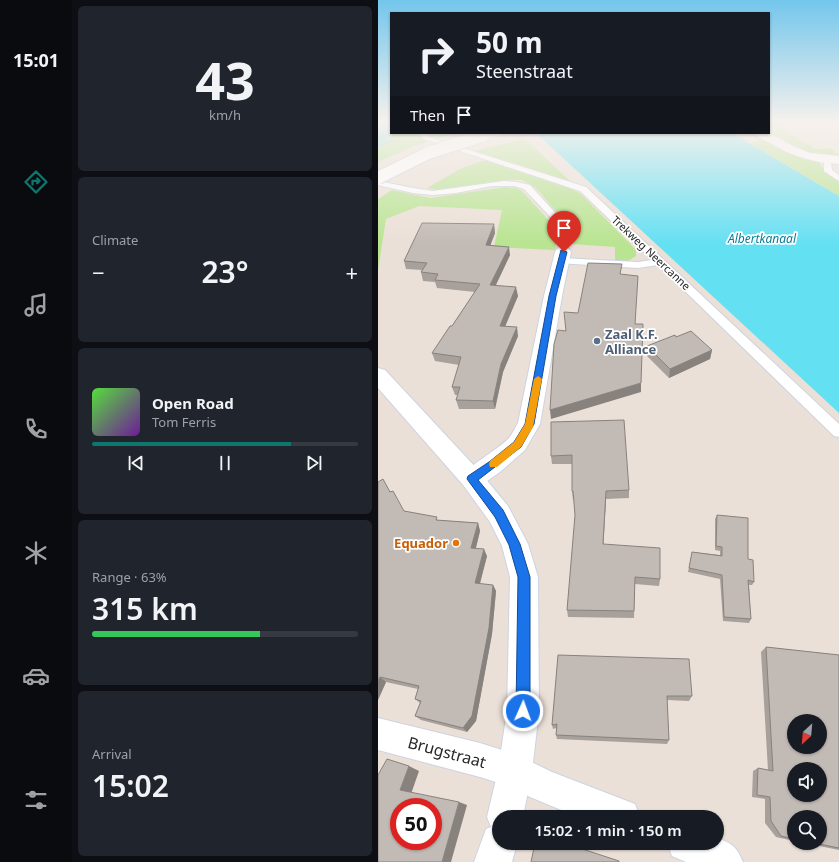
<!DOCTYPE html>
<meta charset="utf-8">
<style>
body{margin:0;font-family:"Noto Sans",sans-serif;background:#20242c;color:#f1f3f6;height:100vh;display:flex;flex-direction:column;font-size:15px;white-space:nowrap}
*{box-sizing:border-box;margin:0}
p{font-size:13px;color:#9ea1a6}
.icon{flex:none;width:22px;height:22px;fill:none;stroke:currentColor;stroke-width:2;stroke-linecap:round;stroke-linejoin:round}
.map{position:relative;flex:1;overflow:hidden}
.side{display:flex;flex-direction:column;gap:6px;padding:6px;background:#0d0f14;width:306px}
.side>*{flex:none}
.banner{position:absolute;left:12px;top:12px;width:380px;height:122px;border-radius:0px;box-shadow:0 1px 3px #0004;background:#171b24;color:#f1f3f6;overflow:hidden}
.needle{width:26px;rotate:206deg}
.buttons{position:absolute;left:409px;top:714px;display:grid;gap:8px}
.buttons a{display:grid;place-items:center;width:40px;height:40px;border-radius:50%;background:#171b24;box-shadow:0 1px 3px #0004;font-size:20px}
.speed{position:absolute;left:12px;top:798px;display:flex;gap:8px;font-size:20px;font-weight:700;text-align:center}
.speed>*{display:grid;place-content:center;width:52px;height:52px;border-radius:50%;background:#171b24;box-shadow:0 1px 3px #0004;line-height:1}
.speed .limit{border:6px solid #d22;background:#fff;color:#111}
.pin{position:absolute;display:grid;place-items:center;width:34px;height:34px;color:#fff;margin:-41px -17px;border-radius:50% 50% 50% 0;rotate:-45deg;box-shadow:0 0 4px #0007}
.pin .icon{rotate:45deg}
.me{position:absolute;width:44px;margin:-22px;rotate:2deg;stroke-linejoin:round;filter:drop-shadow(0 0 3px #0008)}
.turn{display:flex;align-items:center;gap:14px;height:84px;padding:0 20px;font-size:18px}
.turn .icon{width:52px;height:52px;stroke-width:2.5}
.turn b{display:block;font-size:28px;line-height:34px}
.then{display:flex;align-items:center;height:38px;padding:0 20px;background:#0003;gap:8px;font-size:15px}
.big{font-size:30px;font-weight:600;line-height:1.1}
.side .widget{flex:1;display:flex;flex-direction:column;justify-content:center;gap:6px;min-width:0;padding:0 14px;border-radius:6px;background:#20242c}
.side .dial{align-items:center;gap:0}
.dial b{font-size:52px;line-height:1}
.song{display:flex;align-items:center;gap:12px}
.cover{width:48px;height:48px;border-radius:6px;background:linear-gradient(135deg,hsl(110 70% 55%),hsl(280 70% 35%))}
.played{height:4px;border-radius:2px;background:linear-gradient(90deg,#0f766e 75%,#363941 75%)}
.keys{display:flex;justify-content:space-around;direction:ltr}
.heat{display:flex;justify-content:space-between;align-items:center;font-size:22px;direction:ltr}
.charge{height:6px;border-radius:3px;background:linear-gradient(90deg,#34c759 63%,#363941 0)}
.trip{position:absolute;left:114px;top:810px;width:232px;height:40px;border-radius:20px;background:#171b24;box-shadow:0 1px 3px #0004;font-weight:600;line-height:40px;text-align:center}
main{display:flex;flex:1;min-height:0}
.tabs{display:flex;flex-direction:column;width:72px;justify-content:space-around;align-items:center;background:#090b0e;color:#9ea1a6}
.tabs .icon{width:28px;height:28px}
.tabs .current{color:#0f766e}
.tabs b{font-size:18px;color:#f1f3f6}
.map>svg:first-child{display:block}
</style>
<main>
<nav class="tabs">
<b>15:01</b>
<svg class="icon current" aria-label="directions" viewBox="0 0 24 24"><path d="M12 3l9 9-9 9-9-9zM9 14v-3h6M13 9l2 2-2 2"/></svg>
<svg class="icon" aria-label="music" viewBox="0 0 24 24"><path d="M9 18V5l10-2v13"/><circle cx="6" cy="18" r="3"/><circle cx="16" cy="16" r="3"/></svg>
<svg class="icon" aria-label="phone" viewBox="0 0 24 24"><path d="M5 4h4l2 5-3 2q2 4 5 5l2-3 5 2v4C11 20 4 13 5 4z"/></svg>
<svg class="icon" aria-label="climate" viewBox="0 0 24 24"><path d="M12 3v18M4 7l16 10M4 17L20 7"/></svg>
<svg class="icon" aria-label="car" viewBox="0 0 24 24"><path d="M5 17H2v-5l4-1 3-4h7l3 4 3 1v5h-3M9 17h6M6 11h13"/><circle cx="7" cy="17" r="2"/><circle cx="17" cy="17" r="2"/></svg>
<svg class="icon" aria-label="filters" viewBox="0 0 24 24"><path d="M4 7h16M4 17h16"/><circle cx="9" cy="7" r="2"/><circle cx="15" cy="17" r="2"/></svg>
</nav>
<section class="side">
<div class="widget dial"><b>43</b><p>km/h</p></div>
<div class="widget"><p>Climate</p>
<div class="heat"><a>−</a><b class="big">23°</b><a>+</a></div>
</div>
<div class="widget">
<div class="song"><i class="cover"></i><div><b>Open Road</b><p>Tom Ferris</p></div></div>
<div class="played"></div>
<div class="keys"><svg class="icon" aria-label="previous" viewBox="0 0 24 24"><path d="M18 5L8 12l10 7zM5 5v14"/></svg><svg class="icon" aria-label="pause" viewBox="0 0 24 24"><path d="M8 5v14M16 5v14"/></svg><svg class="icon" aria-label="next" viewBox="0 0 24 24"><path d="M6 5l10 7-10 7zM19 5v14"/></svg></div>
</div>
<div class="widget"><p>Range · 63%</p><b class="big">315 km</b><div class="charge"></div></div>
<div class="widget"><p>Arrival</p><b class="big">15:02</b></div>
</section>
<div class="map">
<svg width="461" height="862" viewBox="0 0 461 862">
<rect width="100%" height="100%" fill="#ebe0d7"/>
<g fill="#b9e491">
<path d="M 391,123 L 395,123 L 438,149 L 452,148 L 461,155 L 461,157 C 434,159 411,145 388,133 L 391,133 Z"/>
<polygon points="16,133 81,133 36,146 0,162 0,144"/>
<polygon points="370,133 375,133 412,154 441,162 448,173 461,182 461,196 372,143 383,141"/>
<polygon points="147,139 191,180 186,181 97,151"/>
<polygon points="108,160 194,189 203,194 258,250 258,256 250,261 237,262 237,247 194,244 194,230 158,188 144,180 126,180 60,190 49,188 84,168"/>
<path d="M 127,187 L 139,188 L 144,191 L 174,224 C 181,233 179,240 177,250 L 116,247 L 124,210 L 41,206 L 8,219 L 0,270 L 0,199 L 14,190 L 53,198 Z"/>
</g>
<g fill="#64e0f3">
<polygon points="4,123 13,123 13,133 16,133 0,144 0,127"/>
<polygon points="158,133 354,133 461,196 461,413"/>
</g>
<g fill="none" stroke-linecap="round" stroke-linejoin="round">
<polygon fill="#64e0f3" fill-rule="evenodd" points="14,140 17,141 0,147 0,145"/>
<g stroke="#cdd3e1" stroke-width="2">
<g id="service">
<polygon points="41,133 48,133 50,137 208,187 461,424 461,437 456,436 280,265 260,268 180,263 178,261 180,259 183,258 260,262 274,260 202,191 46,139"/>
<polygon points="446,158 452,158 454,170 461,175 461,181 446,171"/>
<polygon points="0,181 35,188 55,191 126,181 138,182 152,185 190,227 190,252 185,255 180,252 182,227 146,189 137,186 114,186 78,193 55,195 35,193 0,185"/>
</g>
</g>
<g stroke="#cdd3e1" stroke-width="2">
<g id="minor">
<path d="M 376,133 L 390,133 L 415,146 L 432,153 L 461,156 L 461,164 C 436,163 414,156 392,143 C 387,140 380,138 376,133 Z"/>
<path d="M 185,247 L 191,249 L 193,252 L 184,296 L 162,424 L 147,450 L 122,472 L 102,486 L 94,489 L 86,486 L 82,479 C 89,466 118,451 130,439 C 134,435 137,428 140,423 L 166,296 L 177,252 L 179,249 Z"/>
<polygon points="0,718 102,743 137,754 174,772 257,804 262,817 200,817 152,797 130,786 102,777 0,750"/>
<path d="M 339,838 C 355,844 358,846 365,862 L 308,862 L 294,856 L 289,843 L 339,843 Z"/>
</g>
</g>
<g stroke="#cdd3e1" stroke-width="2">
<g id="secondary">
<polygon points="126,133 124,135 104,139 100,138 98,136 102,133"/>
<polygon points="0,368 7,370 102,472 130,506 150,544 160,577 161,711 154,771 145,817 121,817 121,843 139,843 134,862 96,862 108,829 113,827 109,817 120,771 129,711 132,577 124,546 112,522 86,486 0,388"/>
</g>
</g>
<polyline stroke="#c3c3c3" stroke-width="1.5" stroke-dasharray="1.5 1" stroke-linecap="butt" points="137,137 158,133"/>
<use href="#service" fill="#fff" fill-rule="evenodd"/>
<use href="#minor" fill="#fff" fill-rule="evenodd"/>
<use href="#secondary" fill="#fff" fill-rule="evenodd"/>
<g stroke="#cdd3e1" stroke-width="14" stroke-linecap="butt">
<polyline id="secondary-bridge" points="0,178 50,153 104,136"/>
</g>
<use href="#secondary-bridge" stroke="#fff" stroke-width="12"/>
</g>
<g fill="#a7a09b">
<polygon points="116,224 117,233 112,246 132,255 118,285 140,296 127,326 140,336 125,372 117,409 81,409 78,400 80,395 77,395 74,387 81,365 57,361 54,353 74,326 97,292 59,288 57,282 45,281 43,272 44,270 28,269 26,261"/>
<polygon points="298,337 334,350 332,359 291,378 268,355 269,346"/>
<polygon points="173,422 251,490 251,498 228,499 225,544 282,579 281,586 257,584 256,618 190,617 189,610 197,515 196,499 195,500 194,491 194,464 174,464 173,456"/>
<polygon points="0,482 13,492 26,511 60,520 100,523 102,531 98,548 109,556 102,584 115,585 118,591 114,634 98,721 89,732 43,720 37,716 42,703 37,699 40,689 8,682 0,700"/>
<polygon points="339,515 370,559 376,582 374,585 371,585 373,619 371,623 345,621 342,579 310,572 314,552 342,555 342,551 337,550 337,519"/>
<polygon points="388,647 461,655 461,850 426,843 442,843 416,817 416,841 398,837 387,823 387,799 374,797 375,771 380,768 390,770 383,652"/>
<polygon points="180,655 314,696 311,701 289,700 291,740 289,744 179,739 178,735 178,728 175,729 174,725"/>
</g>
<g fill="#88827e">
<polygon points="116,224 117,233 109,254 108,245"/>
<polygon points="131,247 132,255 114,293 112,285"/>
<polygon points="138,287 140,296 124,334 122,326"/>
<polygon points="139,327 140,336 125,372 117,409 115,401 123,364"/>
<polygon points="334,350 332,359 291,378 292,369"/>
<polygon points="263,383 263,392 173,419 172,410"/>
<polygon points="228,491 228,499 225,552 225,544"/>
<polygon points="100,523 102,531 96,555 93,548"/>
<polygon points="106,549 109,556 100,590 97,583"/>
<polygon points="115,585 118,591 114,634 98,721 89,732 85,728"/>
<polygon points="2,677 8,682 0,700 0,681"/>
<polygon points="31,766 41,771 33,794 22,790"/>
<polygon points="81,802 89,805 73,862 64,862"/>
</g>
<g fill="#c2bab4" stroke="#88827e" fill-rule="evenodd">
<polygon points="44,223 116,224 108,245 131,247 112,285 138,287 122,326 139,327 123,364 115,401 78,400 82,387 74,387 83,357 54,353 72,326 74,326 102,284 57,280 60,274 43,272 49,263 26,261"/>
<polygon points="210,263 244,264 242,274 260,276 257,324 265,324 263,383 172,410 176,344 180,330 188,331 186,312 200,313"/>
<polygon points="313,331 334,350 292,369 269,346 297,335 298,337"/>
<polygon points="246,420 251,490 228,491 225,544 282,548 282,579 257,577 256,611 189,610 197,515 195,491 194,491 194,455 173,456 173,422"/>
<polygon points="5,479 12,492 15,491 26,511 59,517 58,520 100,523 93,548 106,549 97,583 115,585 111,628 94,716 85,728 37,716 43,701 37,699 41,686 2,677 0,681 0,482"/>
<polygon points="339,515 370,518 370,559 375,560 376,582 370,580 373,619 346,617 344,575 311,568 314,552 344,556 344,547 338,546"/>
<path d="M 388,647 L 461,655 L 461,848 L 436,843 L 442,843 L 442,817 L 416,817 L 416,839 L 403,836 L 393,821 L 392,797 L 379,795 L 380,768 L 395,771 ZM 416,721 L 442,721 L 442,747 L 416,747 ZM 416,769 L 442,769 L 442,795 L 416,795 Z"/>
<polygon points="180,655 311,659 314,696 289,696 291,740 178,735 179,724 174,725"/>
<path d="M 9,759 L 31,766 L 22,790 L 81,802 L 64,862 L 0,862 L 0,775 ZM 21,807 L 55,807 L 55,841 L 21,841 Z"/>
<polygon points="157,843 186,843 241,861 241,862 153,862"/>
</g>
<linearGradient id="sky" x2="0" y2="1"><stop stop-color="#73c6ec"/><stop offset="0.5" stop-color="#f6f1ed"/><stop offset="1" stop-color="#f6f1ed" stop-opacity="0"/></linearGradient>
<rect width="461" height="244" fill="url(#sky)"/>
<polygon fill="#1a73e8" stroke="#114b97" points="183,250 189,252 178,296 156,424 143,447 100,480 125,510 142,544 152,577 152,711 150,715 145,717 140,715 138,711 140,577 131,545 117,517 89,479 90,476 111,462 136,442 147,424 171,296"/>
<polygon fill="#f59e0b" points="160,376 164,379 155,427 143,447 119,467 112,467 111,464 112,461 136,442 147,424 156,379"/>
<circle fill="#5c6f8a" stroke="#fff" stroke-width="1.5" cx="219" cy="341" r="4"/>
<circle fill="#e8710a" stroke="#fff" stroke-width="1.5" cx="78" cy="543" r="4"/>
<g text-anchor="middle" stroke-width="3.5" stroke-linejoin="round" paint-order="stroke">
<g font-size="11" fill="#272727" stroke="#fff">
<text transform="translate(273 253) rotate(43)" y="4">Trekweg Neercanne</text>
</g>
<g font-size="12" font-style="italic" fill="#087c9a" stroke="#fff">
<text x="384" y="243">Albertkanaal</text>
</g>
<g font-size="13" font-weight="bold" fill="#4e5e75" stroke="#fff" text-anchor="start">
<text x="227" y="339">Zaal K.F.<tspan x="227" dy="15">Alliance</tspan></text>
</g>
<g font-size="13" font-weight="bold" fill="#c56008" stroke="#fff" text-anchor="end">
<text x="70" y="548">Equador</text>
</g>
<g font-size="16" fill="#272727" stroke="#fff">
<text transform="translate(69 752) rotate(15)" y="6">Brugstraat</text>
</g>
</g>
</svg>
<div class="buttons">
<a><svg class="needle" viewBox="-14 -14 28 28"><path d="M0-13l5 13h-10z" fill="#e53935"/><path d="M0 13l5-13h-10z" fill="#9ea1a6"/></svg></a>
<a><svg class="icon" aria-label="sound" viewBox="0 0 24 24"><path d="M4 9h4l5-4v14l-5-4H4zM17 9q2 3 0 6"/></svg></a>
<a><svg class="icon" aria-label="search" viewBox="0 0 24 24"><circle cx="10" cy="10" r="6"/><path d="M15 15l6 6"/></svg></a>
</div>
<div class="speed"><div class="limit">50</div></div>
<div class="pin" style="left:186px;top:252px;background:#d93025"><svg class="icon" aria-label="arrive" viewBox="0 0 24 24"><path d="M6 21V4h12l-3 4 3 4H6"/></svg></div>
<svg class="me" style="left:145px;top:711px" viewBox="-20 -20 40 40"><circle r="17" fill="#1a73e8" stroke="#fff" stroke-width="3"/><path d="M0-11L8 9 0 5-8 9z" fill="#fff"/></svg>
<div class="trip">15:02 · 1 min · 150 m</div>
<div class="banner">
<div class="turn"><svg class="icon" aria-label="right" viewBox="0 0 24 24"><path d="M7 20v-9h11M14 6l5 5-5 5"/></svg><div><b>50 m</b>Steenstraat</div></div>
<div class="then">Then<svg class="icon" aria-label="arrive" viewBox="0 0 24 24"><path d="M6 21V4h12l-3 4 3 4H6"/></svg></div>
</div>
</div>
</main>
